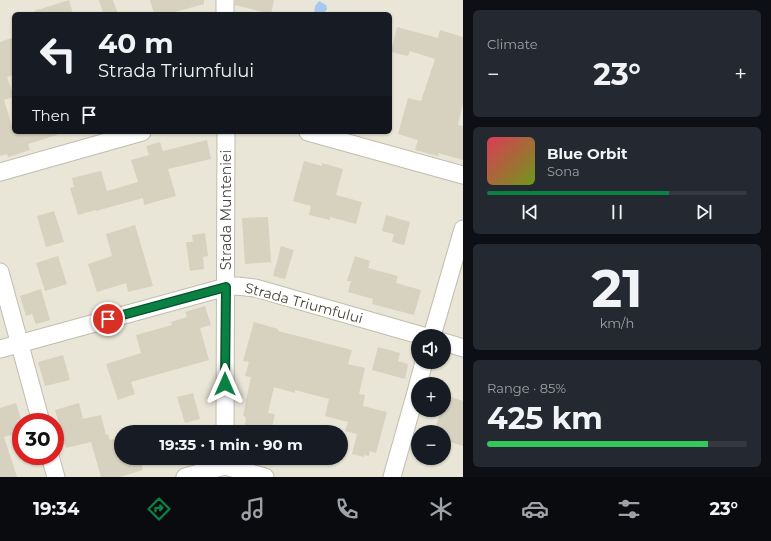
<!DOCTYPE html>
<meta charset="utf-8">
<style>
body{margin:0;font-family:Montserrat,sans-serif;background:#242831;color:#f1f3f6;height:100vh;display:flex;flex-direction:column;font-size:15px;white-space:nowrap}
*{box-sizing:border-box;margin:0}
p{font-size:13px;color:#9ea1a6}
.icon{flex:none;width:22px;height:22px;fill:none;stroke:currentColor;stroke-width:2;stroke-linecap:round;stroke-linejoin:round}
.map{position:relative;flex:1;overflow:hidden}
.details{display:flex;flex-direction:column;gap:10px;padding:10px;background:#0d0f14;width:308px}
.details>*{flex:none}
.guide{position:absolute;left:12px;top:12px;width:380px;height:122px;border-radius:6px;box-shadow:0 1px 3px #0004;background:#171b24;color:#f1f3f6;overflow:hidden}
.controls{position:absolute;left:411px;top:329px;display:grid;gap:8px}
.controls a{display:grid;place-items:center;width:40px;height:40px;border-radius:50%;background:#171b24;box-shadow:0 1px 3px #0004;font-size:20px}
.speed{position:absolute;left:12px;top:413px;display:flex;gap:8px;font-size:20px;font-weight:700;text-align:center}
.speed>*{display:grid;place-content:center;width:52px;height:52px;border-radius:50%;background:#171b24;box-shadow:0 1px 3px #0004;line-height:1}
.speed .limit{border:6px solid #d22;background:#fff;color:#111}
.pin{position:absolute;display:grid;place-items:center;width:34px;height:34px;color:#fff;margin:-17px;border:2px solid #fff;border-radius:50%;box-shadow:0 1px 4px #0007}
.me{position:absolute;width:44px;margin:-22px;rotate:0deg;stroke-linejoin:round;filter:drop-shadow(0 0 3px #0008)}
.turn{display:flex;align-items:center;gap:14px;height:84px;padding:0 20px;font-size:18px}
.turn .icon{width:52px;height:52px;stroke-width:2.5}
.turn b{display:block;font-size:28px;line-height:34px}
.then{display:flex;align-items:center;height:38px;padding:0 20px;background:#0003;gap:8px;font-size:15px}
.big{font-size:30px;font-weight:700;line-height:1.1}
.details .card{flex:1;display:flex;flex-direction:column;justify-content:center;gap:6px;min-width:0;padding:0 14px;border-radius:6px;background:#242831}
.details .dial{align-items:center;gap:0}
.dial b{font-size:52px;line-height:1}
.song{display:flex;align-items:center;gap:12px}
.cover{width:48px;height:48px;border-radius:6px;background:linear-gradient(135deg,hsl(350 70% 55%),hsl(80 70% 35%))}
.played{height:4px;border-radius:2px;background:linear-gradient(90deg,#0b8043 70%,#363941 70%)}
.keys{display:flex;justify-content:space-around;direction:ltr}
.heat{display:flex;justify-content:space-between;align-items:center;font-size:22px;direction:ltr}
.charge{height:6px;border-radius:3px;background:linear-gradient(90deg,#34c759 85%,#363941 0)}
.trip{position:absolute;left:114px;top:425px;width:234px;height:40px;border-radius:20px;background:#171b24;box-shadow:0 1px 3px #0004;font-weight:700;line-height:40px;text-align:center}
.menu{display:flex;height:64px;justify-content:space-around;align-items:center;background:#090b0e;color:#9ea1a6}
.menu .icon{width:28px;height:28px}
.menu .selected{color:#0b8043}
.menu b{font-size:18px;color:#f1f3f6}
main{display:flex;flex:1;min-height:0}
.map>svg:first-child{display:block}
</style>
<main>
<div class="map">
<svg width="463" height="477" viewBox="0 0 463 477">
<rect width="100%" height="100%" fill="#f5f3ea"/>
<path fill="#e9e6d8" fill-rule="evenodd" d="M 0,0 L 463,0 L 463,477 L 0,477 ZM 14,14 L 390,14 L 390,132 L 14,132 ZM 418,336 L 444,336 L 444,362 L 418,362 ZM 418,384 L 444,384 L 444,410 L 418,410 ZM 21,422 L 55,422 L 55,456 L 21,456 ZM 121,432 L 341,432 L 341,458 L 121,458 ZM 418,432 L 444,432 L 444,458 L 418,458 Z"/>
<polygon fill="#a7c6f0" points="319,1 326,5 327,9 324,14 314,14 315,6"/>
<g fill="#d7d1bf">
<polygon points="69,0 73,14 34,14 34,11"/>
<polygon points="99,0 113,0 118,14 103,14"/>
<polygon points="150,0 204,0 204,4 168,14 154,14"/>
<polygon points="235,0 274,0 271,14 235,5"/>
<polygon points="397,27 438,38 440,30 463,37 463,103 458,125 463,126 463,160 438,153 438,156 415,150 418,140 398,134 408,98 421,101 435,59 410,51 408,56 391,52"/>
<polygon points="14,37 14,75 7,77 14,97 4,100 14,132 57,132 57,135 28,144 30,150 8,157 7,154 0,156 0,42"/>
<polygon points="207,140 211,159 168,169 176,196 144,205 143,198 96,211 96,210 78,215 70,188 74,187 72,178 101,171 107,191 138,182 131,160 149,155 146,146 160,142 163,151"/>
<polygon points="304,161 322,166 322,163 343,169 336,195 362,202 356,224 330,217 330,220 309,215 311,206 293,201"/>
<polygon points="54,211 64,242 46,247 37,216"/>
<polygon points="386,215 410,222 404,245 392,242 394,234 382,231"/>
<polygon points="268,217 271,262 245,264 242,218"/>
<polygon points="135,225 153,286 128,292 126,283 97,292 88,264 112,256 106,234"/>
<polygon points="205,233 208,256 203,257 204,269 190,271 186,242 193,242 192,235"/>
<polygon points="281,246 294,250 285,279 273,276"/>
<polygon points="58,256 67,284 45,291 36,263"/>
<polygon points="355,256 370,261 368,268 398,276 396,283 421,290 414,315 372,304 373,299 348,292 351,281 347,281"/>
<polygon points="41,289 50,320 36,324 32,314 26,316 20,296"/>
<polygon points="205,306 211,325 200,328 209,360 131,382 135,394 118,400 106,364 141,353 136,335 172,325 171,322 187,317 185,312"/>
<polygon points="254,322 278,329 278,331 352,350 348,364 365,368 359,394 365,395 363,406 387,412 376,453 370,451 369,456 364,455 364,457 352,454 357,434 345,431 348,422 325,416 329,399 295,390 295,393 274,387 268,413 275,414 271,432 244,432 246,417 243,416 251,377 245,376 249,362 243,361"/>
<polygon points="378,347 400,353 398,361 408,364 405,379 372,370"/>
<polygon points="63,355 70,380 45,386 38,362"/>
<polygon points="193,393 200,419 185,423 177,397"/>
<polygon points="444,395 463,401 463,446 444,440 444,432 434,432 441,410 444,410"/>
<polygon points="16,403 21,419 17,420 21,432 4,437 17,477 0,477 0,408"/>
<polygon points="79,403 83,419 101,415 106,435 108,434 110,440 121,437 121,458 140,458 143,470 120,477 101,477 91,442 66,448 55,410"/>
</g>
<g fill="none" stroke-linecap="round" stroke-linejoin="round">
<g stroke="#c1bdac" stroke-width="19">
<g id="street">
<polyline points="225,14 225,0"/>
<polyline points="308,132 463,175"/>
<polyline points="0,172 142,132"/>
<polyline points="0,272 41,422"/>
<polyline points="432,336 463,229"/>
<polyline points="444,342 463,348"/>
<polyline points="0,349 226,287 237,286 255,288 423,336"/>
<polyline points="418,384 424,362"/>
<polyline points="225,432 226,132"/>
<polyline points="50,456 56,477"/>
<polyline points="185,477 225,466 265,477"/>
<polyline points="392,477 418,385"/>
</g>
</g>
<use href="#street" stroke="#fff" stroke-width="17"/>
</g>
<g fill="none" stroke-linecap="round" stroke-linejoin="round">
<g stroke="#07532c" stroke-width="10">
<polyline id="route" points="108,319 226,287 225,384"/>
</g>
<use href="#route" stroke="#0b8043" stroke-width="7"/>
</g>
<g text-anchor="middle" stroke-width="4" stroke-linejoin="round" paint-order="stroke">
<g font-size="14" fill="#494538" stroke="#fff">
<text transform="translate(226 210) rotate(-90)" y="5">Strada Munteniei</text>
<text transform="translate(304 303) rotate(15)" y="5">Strada Triumfului</text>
</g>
</g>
</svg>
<div class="controls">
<a><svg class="icon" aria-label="sound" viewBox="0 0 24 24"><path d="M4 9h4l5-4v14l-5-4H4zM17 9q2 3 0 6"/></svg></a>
<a>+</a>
<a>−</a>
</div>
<div class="speed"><div class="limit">30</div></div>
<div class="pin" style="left:108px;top:319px;background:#d93025"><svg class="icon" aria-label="arrive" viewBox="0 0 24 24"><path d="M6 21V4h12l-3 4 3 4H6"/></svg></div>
<svg class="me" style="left:225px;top:384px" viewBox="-20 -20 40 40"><path d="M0-17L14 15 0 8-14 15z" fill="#0b8043" stroke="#fff" stroke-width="4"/></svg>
<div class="trip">19:35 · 1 min · 90 m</div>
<div class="guide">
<div class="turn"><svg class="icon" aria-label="left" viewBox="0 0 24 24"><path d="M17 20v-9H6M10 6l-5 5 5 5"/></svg><div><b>40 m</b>Strada Triumfului</div></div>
<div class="then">Then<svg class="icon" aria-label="arrive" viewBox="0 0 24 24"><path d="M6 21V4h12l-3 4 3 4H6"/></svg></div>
</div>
</div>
<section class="details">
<div class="card"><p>Climate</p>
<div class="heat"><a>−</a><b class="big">23°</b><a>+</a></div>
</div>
<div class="card">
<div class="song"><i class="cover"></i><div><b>Blue Orbit</b><p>Sona</p></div></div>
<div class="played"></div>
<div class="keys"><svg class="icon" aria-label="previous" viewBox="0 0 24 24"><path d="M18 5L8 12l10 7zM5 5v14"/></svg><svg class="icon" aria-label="pause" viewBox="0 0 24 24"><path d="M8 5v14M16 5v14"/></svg><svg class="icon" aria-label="next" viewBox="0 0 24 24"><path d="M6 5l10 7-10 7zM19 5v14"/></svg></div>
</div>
<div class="card dial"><b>21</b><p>km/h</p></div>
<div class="card"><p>Range · 85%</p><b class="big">425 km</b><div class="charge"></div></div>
</section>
</main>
<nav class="menu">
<b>19:34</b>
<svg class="icon selected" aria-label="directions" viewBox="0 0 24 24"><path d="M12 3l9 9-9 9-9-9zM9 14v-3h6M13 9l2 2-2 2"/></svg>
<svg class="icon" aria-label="music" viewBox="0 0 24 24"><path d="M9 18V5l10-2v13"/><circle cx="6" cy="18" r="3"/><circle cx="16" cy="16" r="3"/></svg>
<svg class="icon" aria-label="phone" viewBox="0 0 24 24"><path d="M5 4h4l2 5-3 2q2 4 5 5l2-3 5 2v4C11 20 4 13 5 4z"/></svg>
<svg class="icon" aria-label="climate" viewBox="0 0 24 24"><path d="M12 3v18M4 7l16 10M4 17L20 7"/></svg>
<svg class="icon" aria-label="car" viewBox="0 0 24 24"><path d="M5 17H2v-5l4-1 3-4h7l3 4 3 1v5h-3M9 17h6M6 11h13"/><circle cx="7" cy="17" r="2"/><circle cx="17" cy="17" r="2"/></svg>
<svg class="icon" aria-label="filters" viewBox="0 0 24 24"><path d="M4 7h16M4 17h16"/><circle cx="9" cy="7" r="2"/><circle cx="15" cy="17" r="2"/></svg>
<b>23°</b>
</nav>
